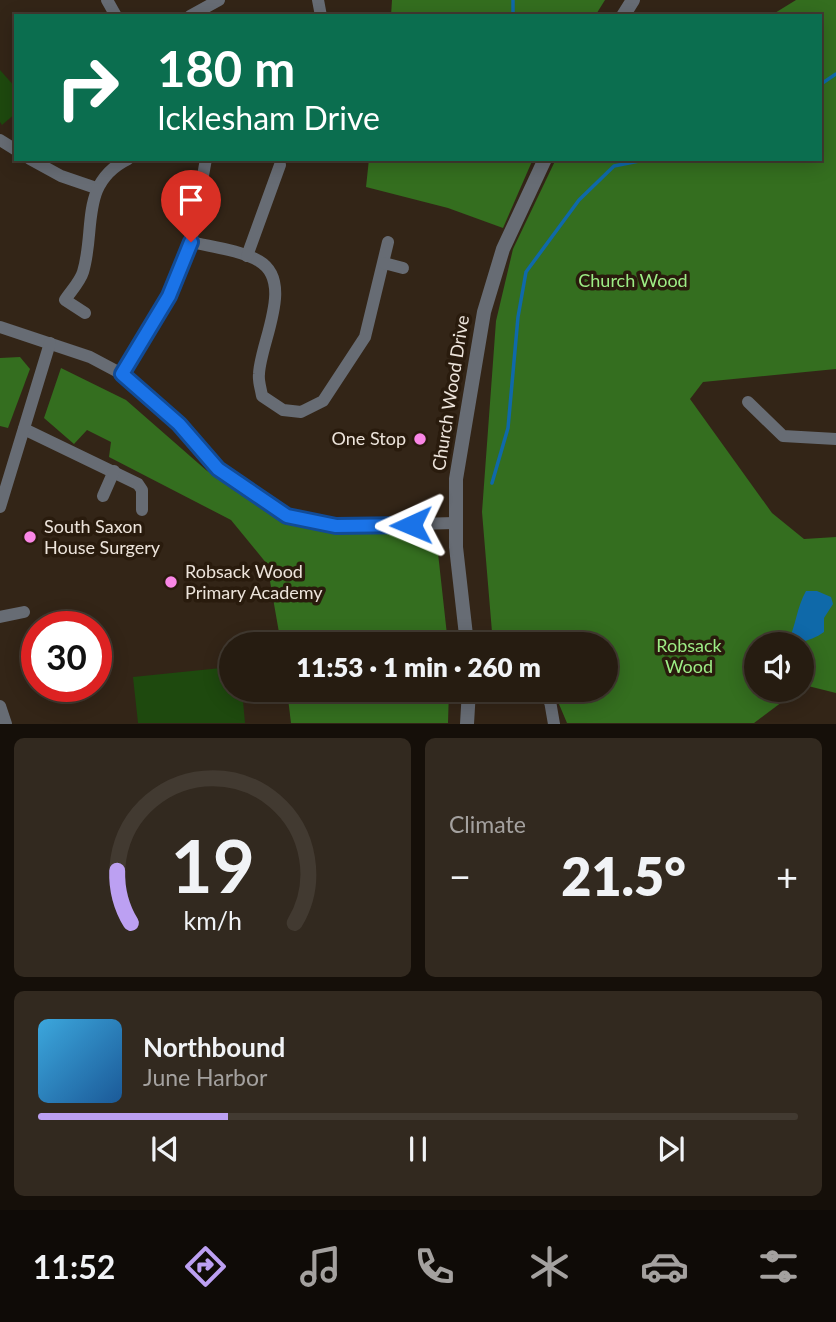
<!DOCTYPE html>
<meta charset="utf-8">
<style>
body{margin:0;font-family:Lato,sans-serif;background:#32291f;color:#f1f3f6;height:100vh;display:flex;flex-direction:column;font-size:26px;white-space:nowrap}
*{box-sizing:border-box;margin:0}
p{font-size:23px;color:#a4a19f}
.icon{flex:none;width:38px;height:38px;fill:none;stroke:currentColor;stroke-width:2;stroke-linecap:round;stroke-linejoin:round}
.map{position:relative;height:724px;overflow:hidden}
.side{display:flex;flex-direction:column;gap:14px;padding:14px;background:#150f09;flex:1}
.side>*{flex:none}
.top-card{position:absolute;left:14px;top:14px;width:808px;height:147px;border-radius:0px;box-shadow:0 4px 18px #0003,0 0 0 2px #423a31;background:#0b6e4f;color:#fff;overflow:hidden}
.fabs{position:absolute;left:744px;top:632px;display:grid;gap:14px}
.fabs a{display:grid;place-items:center;width:70px;height:70px;border-radius:50%;background:#261c11;box-shadow:0 4px 18px #0003,0 0 0 2px #423a31;font-size:35px}
.speed{position:absolute;left:21px;top:611px;display:flex;gap:14px;font-size:35px;font-weight:700;text-align:center}
.speed>*{display:grid;place-content:center;width:91px;height:91px;border-radius:50%;background:#261c11;box-shadow:0 4px 18px #0003,0 0 0 2px #423a31;line-height:1}
.speed .limit{border:10px solid #d22;background:#fff;color:#111}
.pin{position:absolute;display:grid;place-items:center;width:60px;height:60px;color:#fff;margin:-72px -30px;border-radius:50% 50% 50% 0;rotate:-45deg;box-shadow:0 0 7px #0007}
.pin .icon{rotate:45deg}
.me{position:absolute;width:77px;margin:-38px;rotate:269deg;stroke-linejoin:round;filter:drop-shadow(0 0 5px #0008)}
.turn{display:flex;align-items:center;gap:24px;height:147px;padding:0 28px;font-size:32px}
.turn .icon{width:91px;height:91px;stroke-width:2.5}
.turn b{display:block;font-size:49px;line-height:60px}
.big{font-size:52px;font-weight:800;line-height:1.1}
.side .widget{flex:1;display:flex;flex-direction:column;justify-content:center;gap:10px;min-width:0;padding:0 24px;border-radius:10px;background:#32291f}
.side .dial{align-items:center;gap:0}
.dial svg{height:182px;overflow:visible;fill:none;stroke:#423a31;stroke-width:7;stroke-linecap:round;text-anchor:middle}
.dial text{fill:#f1f3f6;stroke:none}
.song{display:flex;align-items:center;gap:21px}
.cover{width:84px;height:84px;border-radius:10px;background:linear-gradient(135deg,hsl(200 70% 55%),hsl(210 70% 35%))}
.played{height:7px;border-radius:4px;background:linear-gradient(90deg,#bca0f2 25%,#423a31 25%)}
.keys{display:flex;justify-content:space-around;direction:ltr}
.heat{display:flex;justify-content:space-between;align-items:center;font-size:38px;direction:ltr}
.side .tiles{flex:1;display:grid;gap:14px;grid-template-columns:1fr 1fr}
.widget:last-child{grid-column:span 2}
.trip{position:absolute;left:219px;top:632px;width:399px;height:70px;border-radius:35px;background:#261c11;box-shadow:0 4px 18px #0003,0 0 0 2px #423a31;font-weight:800;line-height:70px;text-align:center}
.dock{display:flex;height:112px;justify-content:space-around;align-items:center;background:#0f0b07;color:#a4a19f}
.dock .icon{width:49px;height:49px}
.dock .active{color:#bca0f2}
.dock b{font-size:32px;color:#f1f3f6}
.map>svg:first-child{display:block}
</style>
<div class="map">
<svg width="836" height="724" viewBox="0 0 836 724">
<rect width="100%" height="100%" fill="#332517"/>
<g fill="#1e490e">
<polygon points="0,70 16,88 16,113 2,125 0,122"/>
<polygon points="231,667 231,690 242,690 245,723 138,723 133,677"/>
</g>
<g fill="#346e1f">
<polygon points="392,0 605,0 595,16 391,16"/>
<polygon points="796,0 836,0 836,369 703,382 690,399 772,513 804,539 836,537 836,693 804,685 802,687 802,644 756,644 756,690 798,690 754,723 567,723 553,690 606,690 606,644 493,644 482,512 496,321 513,249 556,159 821,159 821,16 770,16"/>
<polygon points="369,159 533,159 503,228 448,208 366,187"/>
<polygon points="20,357 30,369 8,428 0,426 0,358"/>
<polygon points="61,368 126,400 206,470 284,524 341,534 390,533 421,541 438,553 448,644 281,644 267,564 231,520 109,457 111,442 87,430 74,444 44,418"/>
<polygon points="287,690 449,690 448,723 291,723"/>
</g>
<path fill="#0f69a9" d="M 806,591 L 817,591 L 831,597 L 833,604 L 824,618 L 824,632 C 809,643 791,644 773,644 L 789,640 C 796,624 797,607 806,591 Z"/>
<g fill="none" stroke-linecap="round" stroke-linejoin="round">
<g stroke="#0f69a9" stroke-width="3.5">
<polyline points="513,0 513,16"/>
<polyline points="821,84 836,74"/>
<polyline points="492,483 508,428 518,317 526,272 579,200 614,166 649,159"/>
</g>
<g stroke="#676c74" stroke-width="12">
<polyline points="107,0 116,16"/>
<polyline points="318,0 321,16"/>
<polyline points="190,16 219,0"/>
<polyline points="0,140 16,150"/>
<polyline points="30,159 61,176 96,188"/>
<path d="M 191,242 C 212,247 240,250 259,261 C 295,282 260,343 259,374 C 258,381 261,389 262,396 L 283,410 L 301,412 L 323,401 L 365,337 L 388,242"/>
<polyline points="247,256 280,165"/>
<polyline points="384,263 403,268"/>
<path d="M 85,313 L 65,300 C 70,292 80,282 83,272 C 96,229 79,183 128,159"/>
<polyline points="0,327 90,357 122,374 179,424 218,469 287,516 336,526 455,523"/>
<polyline points="122,374 169,296 191,242 206,159"/>
<polyline points="748,402 783,436 836,439"/>
<polyline points="24,429 138,484 142,490 142,510"/>
<polyline points="103,496 114,471"/>
<polyline points="0,507 50,343"/>
<polyline points="0,617 24,612"/>
<polyline points="469,697 540,694 550,701 554,724"/>
<polyline points="0,706 6,724"/>
</g>
<g stroke="#676c74" stroke-width="14">
<polyline points="623,16 633,0"/>
<polyline points="467,644 456,547 456,479 484,312 503,249 545,159"/>
<polyline points="467,724 469,690"/>
</g>
</g>
<g fill="none" stroke-linecap="round" stroke-linejoin="round">
<g stroke="#114b97" stroke-width="18">
<polyline id="route" points="191,242 169,296 122,374 179,424 218,469 287,516 336,526 411,525"/>
</g>
<use href="#route" stroke="#1a73e8" stroke-width="12"/>
</g>
<g fill="#fa87e6" stroke="#291b0d" stroke-width="2.5">
<circle cx="420" cy="439" r="7"/>
<circle cx="30" cy="537" r="7"/>
<circle cx="171" cy="582" r="7"/>
</g>
<g text-anchor="middle" stroke-width="7" stroke-linejoin="round" paint-order="stroke">
<g font-size="18" fill="#9ded85" stroke="#291b0d">
<text x="633" y="287">Church Wood</text>
<text x="689" y="652">Robsack<tspan x="689" dy="21">Wood</tspan></text>
</g>
<g font-size="18" fill="#ede4db" stroke="#291b0d">
<text transform="translate(451 393) rotate(-81)" y="6">Church Wood Drive</text>
</g>
<g font-size="18" fill="#ede4db" stroke="#291b0d" text-anchor="start">
<text x="406" y="445" text-anchor="end">One Stop</text>
<text x="44" y="533">South Saxon<tspan x="44" dy="21">House Surgery</tspan></text>
<text x="185" y="578">Robsack Wood<tspan x="185" dy="21">Primary Academy</tspan></text>
</g>
</g>
</svg>
<div class="fabs">
<a><svg class="icon" aria-label="sound" viewBox="0 0 24 24"><path d="M4 9h4l5-4v14l-5-4H4zM17 9q2 3 0 6"/></svg></a>
</div>
<div class="speed"><div class="limit">30</div></div>
<div class="pin" style="left:191px;top:242px;background:#d93025"><svg class="icon" aria-label="arrive" viewBox="0 0 24 24"><path d="M6 21V4h12l-3 4 3 4H6"/></svg></div>
<svg class="me" style="left:411px;top:525px" viewBox="-20 -20 40 40"><path d="M0-17L14 15 0 8-14 15z" fill="#1a73e8" stroke="#fff" stroke-width="4"/></svg>
<div class="trip">11:53 · 1 min · 260 m</div>
<div class="top-card">
<div class="turn"><svg class="icon" aria-label="right" viewBox="0 0 24 24"><path d="M7 20v-9h11M14 6l5 5-5 5"/></svg><div><b>180 m</b>Icklesham Drive</div></div>
</div>
</div>
<section class="side">
<div class="tiles">
<div class="widget dial"><svg viewBox="0 0 100 80">
<path d="M14 69A42 42 0 1 1 86 69"/>
<path d="M14 69A42 42 0 0 1 8 46" stroke="#bca0f2"/>
<text x="50" y="56" font-size="32" font-weight="700">19</text>
<text x="50" y="72" font-size="11">km/h</text>
</svg></div>
<div class="widget"><p>Climate</p>
<div class="heat"><a>−</a><b class="big">21.5°</b><a>+</a></div>
</div>
<div class="widget">
<div class="song"><i class="cover"></i><div><b>Northbound</b><p>June Harbor</p></div></div>
<div class="played"></div>
<div class="keys"><svg class="icon" aria-label="previous" viewBox="0 0 24 24"><path d="M18 5L8 12l10 7zM5 5v14"/></svg><svg class="icon" aria-label="pause" viewBox="0 0 24 24"><path d="M8 5v14M16 5v14"/></svg><svg class="icon" aria-label="next" viewBox="0 0 24 24"><path d="M6 5l10 7-10 7zM19 5v14"/></svg></div>
</div>
</div>
</section>
<nav class="dock">
<b>11:52</b>
<svg class="icon active" aria-label="directions" viewBox="0 0 24 24"><path d="M12 3l9 9-9 9-9-9zM9 14v-3h6M13 9l2 2-2 2"/></svg>
<svg class="icon" aria-label="music" viewBox="0 0 24 24"><path d="M9 18V5l10-2v13"/><circle cx="6" cy="18" r="3"/><circle cx="16" cy="16" r="3"/></svg>
<svg class="icon" aria-label="phone" viewBox="0 0 24 24"><path d="M5 4h4l2 5-3 2q2 4 5 5l2-3 5 2v4C11 20 4 13 5 4z"/></svg>
<svg class="icon" aria-label="climate" viewBox="0 0 24 24"><path d="M12 3v18M4 7l16 10M4 17L20 7"/></svg>
<svg class="icon" aria-label="car" viewBox="0 0 24 24"><path d="M5 17H2v-5l4-1 3-4h7l3 4 3 1v5h-3M9 17h6M6 11h13"/><circle cx="7" cy="17" r="2"/><circle cx="17" cy="17" r="2"/></svg>
<svg class="icon" aria-label="filters" viewBox="0 0 24 24"><path d="M4 7h16M4 17h16"/><circle cx="9" cy="7" r="2"/><circle cx="15" cy="17" r="2"/></svg>
</nav>
